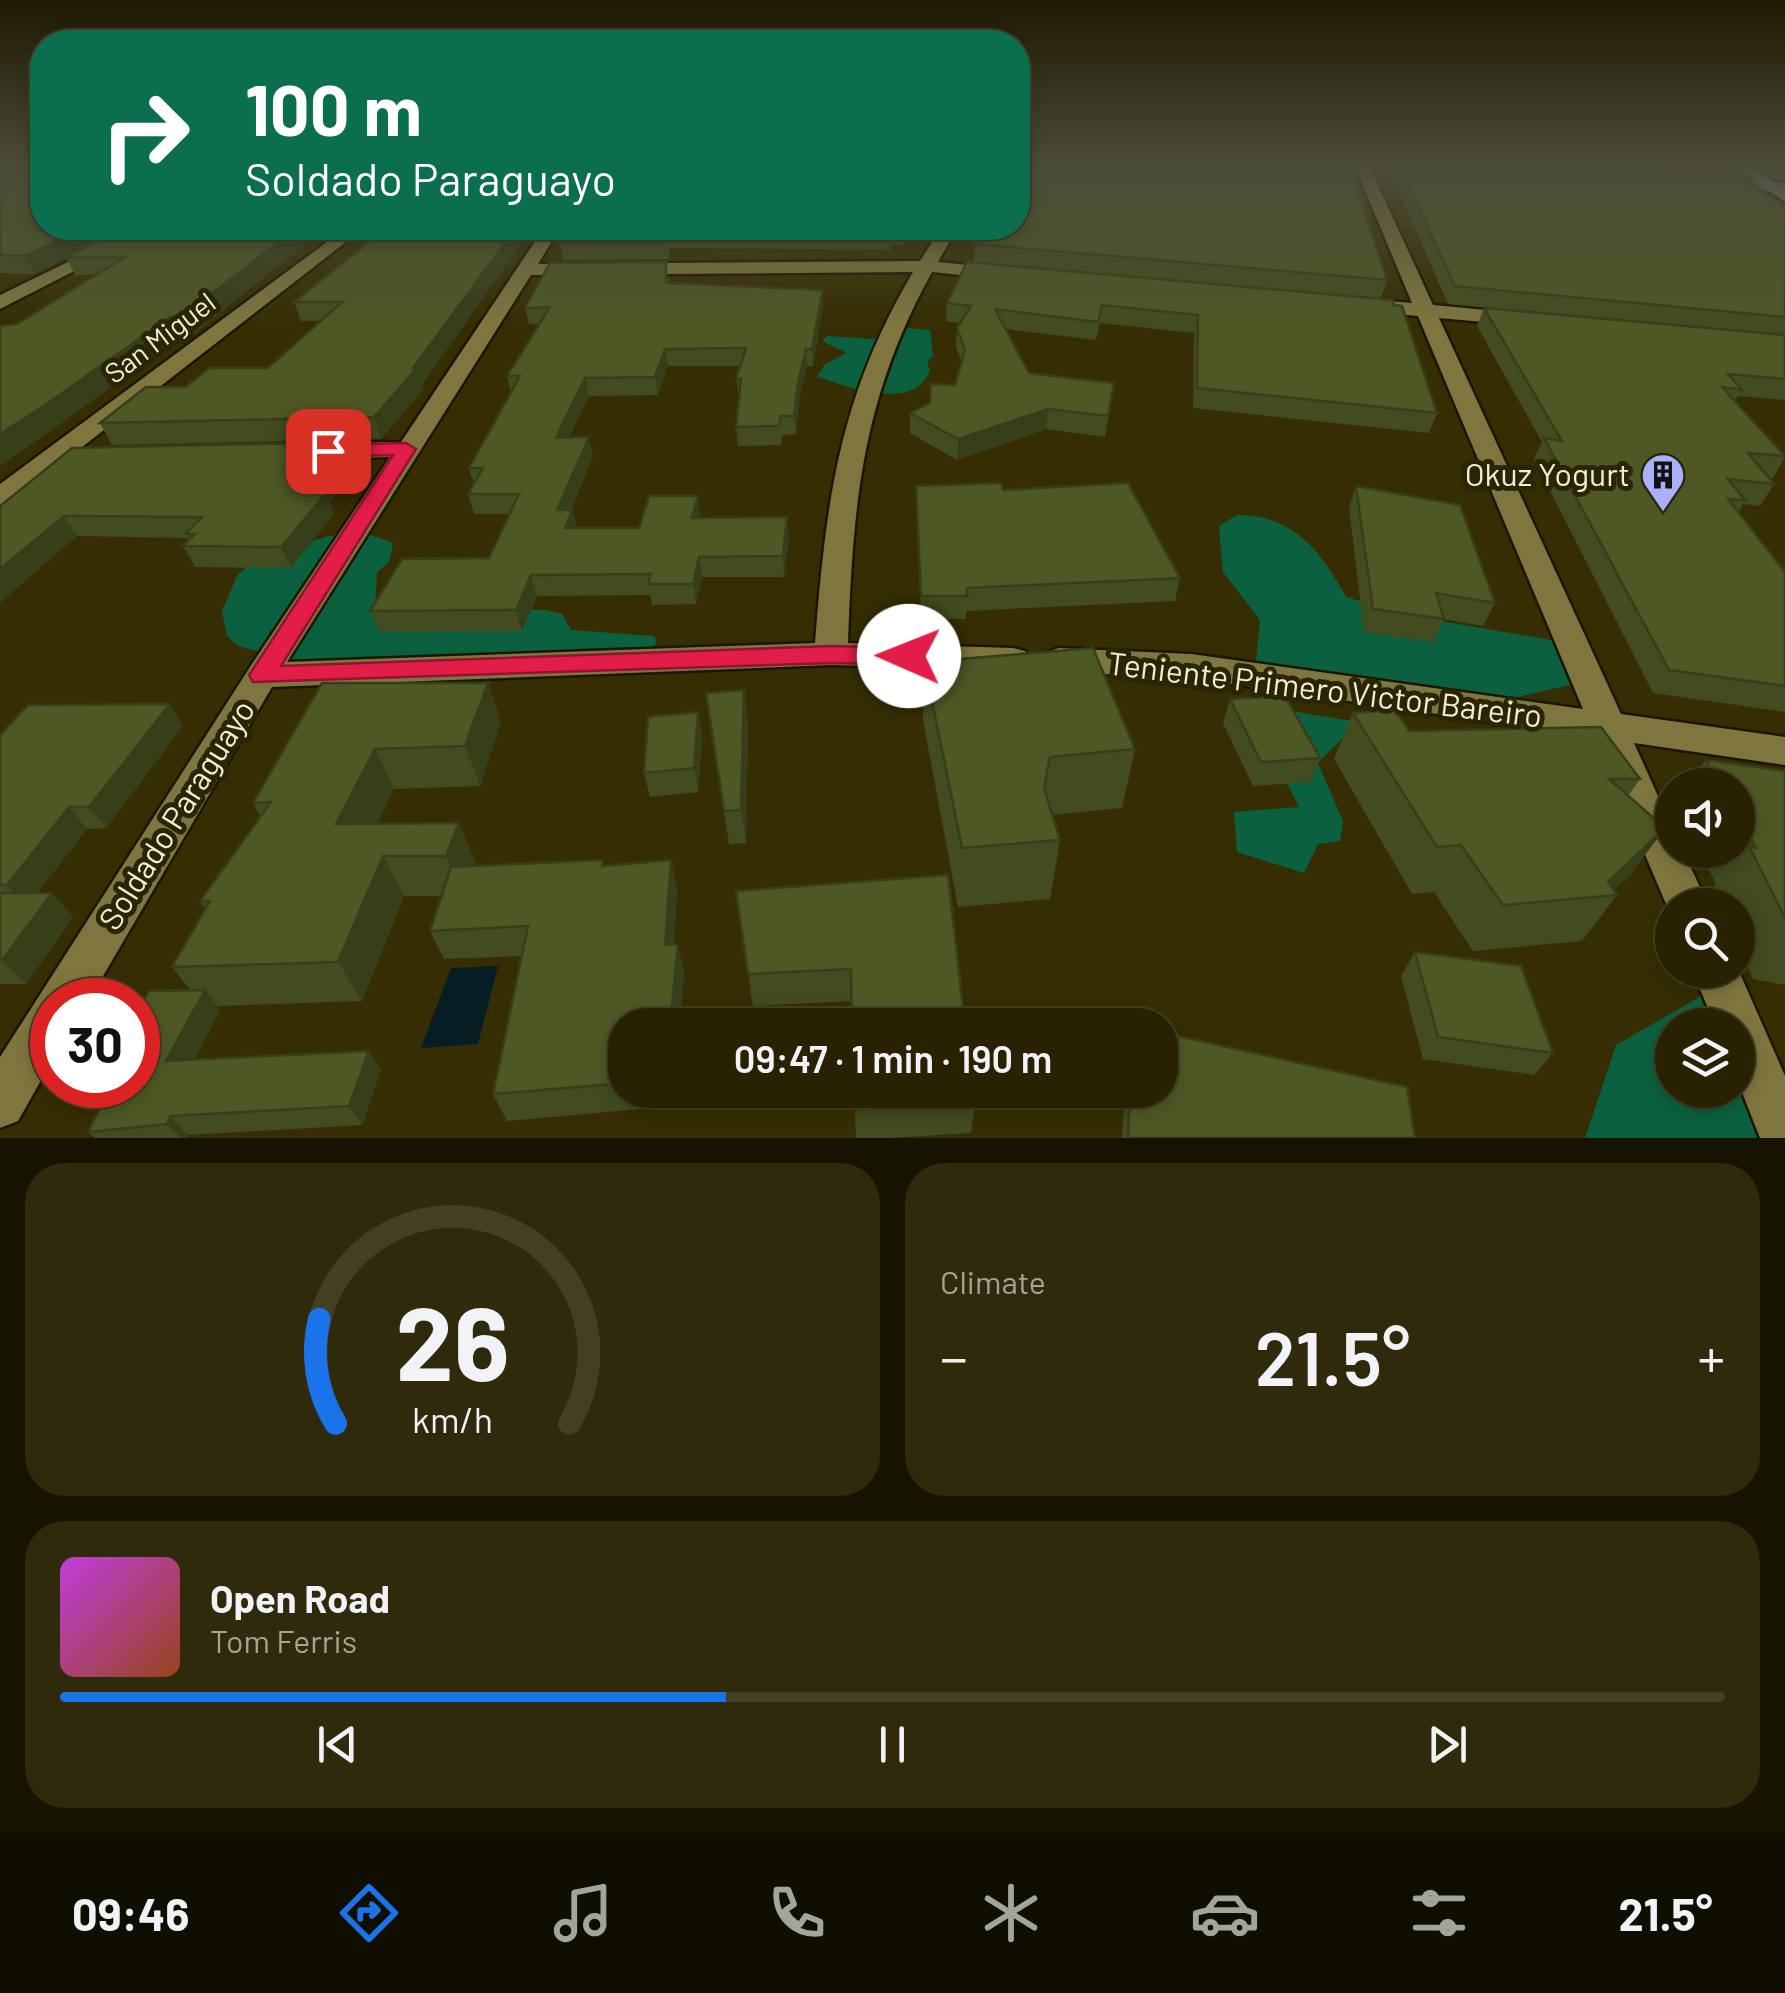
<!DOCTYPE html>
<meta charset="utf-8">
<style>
body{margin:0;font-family:Barlow,sans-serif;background:#302a0c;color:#f1f3f6;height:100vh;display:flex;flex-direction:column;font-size:38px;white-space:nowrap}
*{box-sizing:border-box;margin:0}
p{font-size:32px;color:#a5a499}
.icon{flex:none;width:55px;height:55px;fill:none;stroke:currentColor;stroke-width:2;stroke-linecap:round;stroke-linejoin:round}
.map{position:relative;height:1138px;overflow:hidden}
.details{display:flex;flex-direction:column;gap:25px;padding:25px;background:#161301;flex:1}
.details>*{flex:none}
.top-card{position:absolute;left:30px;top:30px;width:1000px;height:210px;border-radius:40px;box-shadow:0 5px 15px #0003,0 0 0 2px #443f24;background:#0b6e4f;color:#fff;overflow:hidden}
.buttons{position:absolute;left:1655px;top:768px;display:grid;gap:20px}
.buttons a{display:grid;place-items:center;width:100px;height:100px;border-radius:50%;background:#282202;box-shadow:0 5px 15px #0003,0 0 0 2px #443f24;font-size:50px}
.speed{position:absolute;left:30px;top:978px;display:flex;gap:20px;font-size:50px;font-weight:700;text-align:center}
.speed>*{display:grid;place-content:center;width:130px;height:130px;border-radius:50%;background:#282202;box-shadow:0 5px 15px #0003,0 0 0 2px #443f24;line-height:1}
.speed .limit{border:15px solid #d22;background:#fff;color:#111}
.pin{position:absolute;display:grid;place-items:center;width:85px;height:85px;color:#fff;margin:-42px;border-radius:20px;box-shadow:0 5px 15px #0006}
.me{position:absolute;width:110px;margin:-55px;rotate:271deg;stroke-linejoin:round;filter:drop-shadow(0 0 8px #0008)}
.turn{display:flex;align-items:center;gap:35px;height:210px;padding:0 50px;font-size:45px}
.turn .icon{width:130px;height:130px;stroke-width:2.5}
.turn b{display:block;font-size:70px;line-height:85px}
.big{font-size:75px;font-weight:600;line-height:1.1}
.details .tile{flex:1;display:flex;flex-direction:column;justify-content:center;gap:15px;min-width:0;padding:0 35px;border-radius:40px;background:#302a0c}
.details .dial{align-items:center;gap:0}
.dial svg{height:260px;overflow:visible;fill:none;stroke:#443f24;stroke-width:7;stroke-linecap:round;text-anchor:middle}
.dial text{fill:#f1f3f6;stroke:none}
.song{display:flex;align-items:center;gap:30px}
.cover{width:120px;height:120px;border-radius:15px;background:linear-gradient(135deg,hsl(290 70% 55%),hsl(20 70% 35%))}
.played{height:10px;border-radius:5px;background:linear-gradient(90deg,#1a73e8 40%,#443f24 40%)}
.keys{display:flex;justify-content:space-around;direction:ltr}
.heat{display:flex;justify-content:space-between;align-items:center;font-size:55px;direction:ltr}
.details .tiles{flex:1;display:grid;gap:25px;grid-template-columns:1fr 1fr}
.tile:last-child{grid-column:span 2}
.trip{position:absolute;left:608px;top:1008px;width:570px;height:100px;border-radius:40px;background:#282202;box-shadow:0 5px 15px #0003,0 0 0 2px #443f24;font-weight:600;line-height:100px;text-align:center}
.menu{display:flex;height:160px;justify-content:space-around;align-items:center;background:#100e01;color:#a5a499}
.menu .icon{width:70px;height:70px}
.menu .selected{color:#1a73e8}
.menu b{font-size:45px;color:#f1f3f6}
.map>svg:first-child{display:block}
</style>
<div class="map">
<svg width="1785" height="1138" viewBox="0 0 1785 1138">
<rect width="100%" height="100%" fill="#362e02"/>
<g fill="#0b613f" fill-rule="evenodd">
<path d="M 908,328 L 930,330 L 933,356 L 927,361 L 930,371 C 912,413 848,386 817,377 L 825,364 L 847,353 L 822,341 L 827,336 L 872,339 Z"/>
<path d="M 1237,515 C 1292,514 1322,552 1346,597 L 1417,617 L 1563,642 L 1582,682 L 1465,709 L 1275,691 L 1256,661 L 1260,620 L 1223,572 L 1219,526 Z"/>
<polygon points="368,534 393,543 389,562 377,572 375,607 546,610 562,614 571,630 654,636 657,642 648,654 300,677 261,652 238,646 227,636 222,611 237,576 255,559 329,536"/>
<polygon points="1279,709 1358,722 1318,763 1343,821 1340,841 1318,844 1304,873 1237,852 1234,812 1299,807 1266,742"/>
<path d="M 1736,976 L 1785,1138 L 1585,1138 L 1616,1045 ZM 1672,1025 L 1738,1025 L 1738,1090 L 1672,1090 Z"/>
</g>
<polygon fill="#061d24" points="498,966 478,1044 421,1048 451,968"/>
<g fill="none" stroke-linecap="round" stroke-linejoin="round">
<g stroke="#1b1600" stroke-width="5">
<g id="street">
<polygon points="1355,166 1369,166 1433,305 1518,313 1528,319 1518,325 1439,318 1621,714 1785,737 1785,765 1634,743 1672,827 1672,850 1683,850 1708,905 1672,905 1672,918 1595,737 1191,678 1059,672 1047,668 1042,660 1047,652 1059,648 1191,654 1583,709 1418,316 1365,311 1355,305 1365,299 1412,303"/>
<polygon points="1713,178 1785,183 1785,193 1708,186 1708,180"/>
<polygon points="346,228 364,228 10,503 0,505 0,484"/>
<path d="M 544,228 L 560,228 L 538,264 L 920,261 L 941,228 L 957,228 L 938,262 L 1007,269 L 1007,277 L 1000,279 L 932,272 C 862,398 853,502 848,643 L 1013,648 L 1025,651 L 1030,659 L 1025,667 L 1013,670 L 831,665 L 272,687 L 89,1000 L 52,1000 L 52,1061 L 18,1121 L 0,1128 L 0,1057 L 250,667 L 390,457 L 320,459 L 307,451 L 320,443 L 401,442 ZM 913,272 C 839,397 826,501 815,643 L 287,662 L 531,275 Z"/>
<polygon points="1738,969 1785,1076 1785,1138 1760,1138 1738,1082 1738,1025 1715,1025 1692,970"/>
</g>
</g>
<g stroke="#1b1600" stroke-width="5">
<polygon id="secondary" points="138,228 158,228 0,309 0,295"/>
</g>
<g stroke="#1b1600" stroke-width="5">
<polygon id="primary" points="1734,166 1751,166 1785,190 1785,202"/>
</g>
<use href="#street" fill="#7f763f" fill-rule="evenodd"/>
<use href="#secondary" fill="#7f763f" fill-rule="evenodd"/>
<use href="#primary" fill="#8a89b0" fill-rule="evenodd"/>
</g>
<g fill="#424c20">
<polygon points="0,166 42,228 325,228 190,337 179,337 60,424 0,466 0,326 17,324 96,275 75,275 67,258 35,274 0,273"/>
<polygon points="1388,166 1552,166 1785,207 1785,400 1738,396 1735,401 1785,457 1773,478 1769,478 1774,484 1760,506 1743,504 1738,512 1785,572 1785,712 1653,693 1534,459 1542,442 1477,326 1484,308 1604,319 1448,304"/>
<polygon points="1577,166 1748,166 1742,177"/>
<polygon points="1757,166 1785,166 1785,180 1775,179"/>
<polygon points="365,228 532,228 422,385 424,389 381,439 112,445 100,423 185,387 268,368 321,321 301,321 294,302 374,239"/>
<polygon points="568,228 905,228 905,245 891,245 891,250 669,248 669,259 563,260 560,242"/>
<polygon points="975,244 1387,280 1381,298 974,262"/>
<polygon points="669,278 669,283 823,306 813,366 807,366 799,400 796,434 782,435 781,445 738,446 736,427 739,397 736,379 740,366 668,366 658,395 589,396 569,437 593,456 571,510 577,528 639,528 698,496 700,517 789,537 784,577 702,577 696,604 652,605 650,595 537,596 522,631 379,632 370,611 489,558 510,514 474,514 468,494 474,484 469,468 511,392 507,376 540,324 529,324 525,308"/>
<polygon points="1393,300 1437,413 1429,433 1193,408 1194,333 1100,323 1096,340 1006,329 1029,373 1114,383 1105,437 1046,429 957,460 910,433 910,413 930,403 955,385 962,362 956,347 957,328 960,323 946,321 947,303"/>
<polygon points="363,461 330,502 334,514 291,568 195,567 183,546 188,541 187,538 77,536 0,506"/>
<polygon points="916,486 1003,490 1180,578 1175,601 966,611 966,619 921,619"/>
<polygon points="1356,486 1495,603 1483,626 1444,619 1433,642 1364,632 1349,508"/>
<polygon points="924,662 1135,749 1122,808 1052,815 1060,840 1050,899 958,907 923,720"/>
<polygon points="488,683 501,722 480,786 394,789 377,824 476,863 475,866 605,866 671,860 677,889 674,944 684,972 680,1025 625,1025 625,1090 675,1090 673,1106 507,1121 493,1094 522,956 444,959 430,931 441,896 404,896 362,1001 217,1006 220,1010 195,1059 369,1051 381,1070 362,1125 188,1135 187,1138 95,1138 88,1132 191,991 172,967 206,909 200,901 261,817 253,803"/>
<polygon points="744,690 748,723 746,843 729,844 706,693"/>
<polygon points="1230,699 1320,758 1311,782 1253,786 1223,723"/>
<polygon points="1353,713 1409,731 1640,779 1628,796 1665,828 1630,875 1614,890 1617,895 1582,941 1473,951 1434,892 1412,894 1334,759"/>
<polygon points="183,726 106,828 87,829 37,893 52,893 73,917 26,984 0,984 0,735"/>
<polygon points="702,736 698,792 650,797 644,773"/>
<polygon points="1706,760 1785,771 1785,985 1753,979 1738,944 1738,905 1720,905 1713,889 1716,884 1699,850 1738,850 1738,785 1687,785"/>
<polygon points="736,891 965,1025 852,1001 753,1006"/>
<polygon points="1415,952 1553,1053 1534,1075 1423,1059 1401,976"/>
<polygon points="854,1090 975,1103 971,1133 890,1138 856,1138"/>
<polygon points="1125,1090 1160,1090 1415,1138 1122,1138"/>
</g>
<g fill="#363e1a">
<polygon points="86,228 130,228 66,257 67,258 35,274 25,256"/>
<polygon points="297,228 325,228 190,337 181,317"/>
<polygon points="516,228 532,228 422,385 424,389 381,439 374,417 413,368"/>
<polygon points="823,290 823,306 813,366 812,349"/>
<polygon points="170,317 179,337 60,424 0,466 0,434"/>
<polygon points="665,349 668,366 658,395 655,377"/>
<polygon points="806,349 807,366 799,400 796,434 794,416 798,383"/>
<polygon points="585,378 589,396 560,456 556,438"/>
<polygon points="1048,409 1046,429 957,460 958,439"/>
<polygon points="589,437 593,456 562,530 557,510"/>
<polygon points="355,442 363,461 330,502 334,514 291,568 281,547 312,493"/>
<polygon points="698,496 700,515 695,537 692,518"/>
<polygon points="572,510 577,529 565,528"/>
<polygon points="64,516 77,536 0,603 0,569"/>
<polygon points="787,517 789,537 784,577 783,556"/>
<polygon points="699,557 702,577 696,604 693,584"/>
<polygon points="531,575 537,596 522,631 516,610"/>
<polygon points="488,683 501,722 480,786 465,746"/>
<polygon points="744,690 748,723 746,843 741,810"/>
<polygon points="170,704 183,726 106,828 89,807"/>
<polygon points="698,712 702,736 698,792 694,768"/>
<polygon points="375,749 394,789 358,864 336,824"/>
<polygon points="69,807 87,829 26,907 7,885"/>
<polygon points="459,823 476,863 464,895 446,856"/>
<polygon points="1665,828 1630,875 1608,896 1608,882"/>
<polygon points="383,856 404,896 362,1001 338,962"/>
<polygon points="671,860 677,889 672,973 665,945"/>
<polygon points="52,893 73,917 26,984 2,960"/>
<polygon points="678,944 684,972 680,1025 670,1025"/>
<polygon points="205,990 220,1010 184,1080 166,1061"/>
<polygon points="369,1051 381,1070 362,1125 349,1106"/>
<polygon points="668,1090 675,1090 673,1106"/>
<polygon points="170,1116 188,1135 187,1138 181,1138 167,1124"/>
</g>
<g fill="#4d5825" stroke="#363e1a" stroke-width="2.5">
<polygon points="0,166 42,166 42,228 86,228 25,256 0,255"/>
<polygon points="1018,166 1350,166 1387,280 975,244 985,228 1018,228"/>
<polygon points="1399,166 1552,166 1744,179 1785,207 1785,317 1455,286"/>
<polygon points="123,228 297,228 181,317 170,317 48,403 0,434 0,326 17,324 125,257 66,257"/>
<polygon points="373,228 516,228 413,368 417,368 374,417 100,423 146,387 185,387 210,368 268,368 342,302 294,302 379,234"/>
<polygon points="568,228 905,228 891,228 891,232 667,231 667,242 560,242"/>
<polygon points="666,262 666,283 823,290 812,349 806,349 798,383 794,416 781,416 779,426 736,427 741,379 736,379 746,348 665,349 655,377 585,378 556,438 589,437 557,510 572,510 565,528 639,528 649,496 698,496 692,518 787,517 783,556 699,557 693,584 648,584 651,574 531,575 516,610 370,611 402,559 489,558 519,494 468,494 483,468 469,468 520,376 507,376 550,307 525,308 550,263"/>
<polygon points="967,262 1393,300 1394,305 1402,306 1437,413 1197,388 1198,315 1102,305 1098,322 995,309 1029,373 1114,383 1108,416 1048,409 958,439 910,413 930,403 931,384 955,385 965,350 957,328 971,306 947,303"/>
<polygon points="1484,308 1785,335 1785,379 1728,374 1742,390 1722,387 1785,456 1748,453 1774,484 1728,479 1745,500 1728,499 1785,572 1785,686 1669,670 1544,438 1562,441"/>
<polygon points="355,442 312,493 326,493 281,547 183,546 195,534 185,534 202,517 64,516 0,569 0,506 72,448"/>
<polygon points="1001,483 1003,490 1128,483 1180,578 967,588 967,596 921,596 916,486"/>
<polygon points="1356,486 1460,505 1495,603 1436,593 1444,619 1373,609"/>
<polygon points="1093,648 1135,749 1050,757 1044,788 1060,840 962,848 924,662"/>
<polygon points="322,683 488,683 465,746 375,749 336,824 459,823 446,856 383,856 338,962 172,967 210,901 200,901 271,802 253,803"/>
<polygon points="744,690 741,810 724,811 706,693"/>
<polygon points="1285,696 1320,758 1261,762 1230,699"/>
<polygon points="170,704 89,807 69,807 7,885 0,885 0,735 28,705"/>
<polygon points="1395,710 1409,731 1601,727 1640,779 1609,779 1665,828 1608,882 1617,895 1503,905 1461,845 1437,847 1353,713"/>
<polygon points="698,712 694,768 644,773 648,717"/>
<polygon points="1706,760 1785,771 1785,918 1749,846 1756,848 1738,816 1738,785 1720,785"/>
<polygon points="603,860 602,866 671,860 665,945 678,944 670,1025 625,1025 625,1083 493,1094 528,926 430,931 451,867"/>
<polygon points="948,875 965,1025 852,1025 851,969 748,974 736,891"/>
<polygon points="0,893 52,893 2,960 0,960"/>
<polygon points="1415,952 1521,966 1553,1053 1438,1037"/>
<polygon points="205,990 166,1061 369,1051 349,1106 170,1116 167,1124 88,1132 111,1085 138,1085 138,1011 149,991"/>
<polygon points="1160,1032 1407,1087 1415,1138 1128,1138 1130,1090 1160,1090"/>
<polygon points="854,1090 973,1090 975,1103 855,1110"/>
</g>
<linearGradient id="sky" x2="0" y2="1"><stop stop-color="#1e1901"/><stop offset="0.51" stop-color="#4c4c39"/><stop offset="1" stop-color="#4c4c39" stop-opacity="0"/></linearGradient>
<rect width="1785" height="325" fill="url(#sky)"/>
<polygon fill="#e11d48" stroke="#92132f" stroke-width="2.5" points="406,443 416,449 281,666 831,646 909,648 922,656 909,665 831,663 253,682 249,675 253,669 393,455 328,457 318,451 328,445"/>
<defs>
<g id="building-pin" transform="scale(2.25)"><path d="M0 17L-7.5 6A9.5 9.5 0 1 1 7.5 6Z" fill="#a9b0fc" stroke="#2a2507"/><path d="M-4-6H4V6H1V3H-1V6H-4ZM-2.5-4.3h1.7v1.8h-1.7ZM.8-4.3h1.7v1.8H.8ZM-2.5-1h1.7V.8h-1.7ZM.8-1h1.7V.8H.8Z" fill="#111"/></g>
</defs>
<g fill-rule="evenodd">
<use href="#building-pin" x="1663" y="475"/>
</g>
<g text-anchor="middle" stroke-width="10" stroke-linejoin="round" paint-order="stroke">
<g font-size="28" fill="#f2eed1" stroke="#2a2507">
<text transform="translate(160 338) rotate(-37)" y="10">San Miguel</text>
</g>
<g font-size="32" fill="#f2eed1" stroke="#2a2507" text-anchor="end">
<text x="1630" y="486">Okuz Yogurt</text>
</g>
<g font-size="32" fill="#f2eed1" stroke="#2a2507">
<text transform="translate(1325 690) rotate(7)" y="11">Teniente Primero Victor Bareiro</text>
<text transform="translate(177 815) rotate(-58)" y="11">Soldado Paraguayo</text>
</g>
</g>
</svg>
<div class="buttons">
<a><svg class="icon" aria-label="sound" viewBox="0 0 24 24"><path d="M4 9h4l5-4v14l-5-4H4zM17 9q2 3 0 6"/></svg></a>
<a><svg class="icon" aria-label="search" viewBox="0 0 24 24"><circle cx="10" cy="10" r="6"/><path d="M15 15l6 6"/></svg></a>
<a><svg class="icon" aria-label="layers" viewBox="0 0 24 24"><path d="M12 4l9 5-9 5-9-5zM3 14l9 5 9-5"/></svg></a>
</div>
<div class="speed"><div class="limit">30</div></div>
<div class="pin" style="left:328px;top:451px;background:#d93025"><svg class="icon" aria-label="arrive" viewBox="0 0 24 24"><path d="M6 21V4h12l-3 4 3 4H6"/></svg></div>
<svg class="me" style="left:909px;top:656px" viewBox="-20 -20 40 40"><circle r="19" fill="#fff"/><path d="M0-13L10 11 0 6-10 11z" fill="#e11d48"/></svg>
<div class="trip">09:47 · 1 min · 190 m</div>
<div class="top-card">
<div class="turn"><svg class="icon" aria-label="right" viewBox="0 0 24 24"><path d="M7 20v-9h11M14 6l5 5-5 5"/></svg><div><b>100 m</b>Soldado Paraguayo</div></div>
</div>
</div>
<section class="details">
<div class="tiles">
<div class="tile dial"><svg viewBox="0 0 100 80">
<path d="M14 69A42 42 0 1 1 86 69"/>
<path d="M14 69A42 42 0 0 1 9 37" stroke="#1a73e8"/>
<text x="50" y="56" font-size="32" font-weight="700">26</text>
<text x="50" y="72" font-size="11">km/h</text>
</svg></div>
<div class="tile"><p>Climate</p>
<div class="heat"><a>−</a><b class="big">21.5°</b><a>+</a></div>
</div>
<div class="tile">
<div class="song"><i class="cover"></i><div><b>Open Road</b><p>Tom Ferris</p></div></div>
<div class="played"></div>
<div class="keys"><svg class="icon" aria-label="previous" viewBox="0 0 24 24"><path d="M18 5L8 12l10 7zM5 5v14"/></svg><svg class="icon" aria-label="pause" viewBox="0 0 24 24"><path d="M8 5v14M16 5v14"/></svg><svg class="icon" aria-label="next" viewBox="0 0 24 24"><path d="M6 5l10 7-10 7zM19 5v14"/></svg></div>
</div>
</div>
</section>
<nav class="menu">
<b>09:46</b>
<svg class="icon selected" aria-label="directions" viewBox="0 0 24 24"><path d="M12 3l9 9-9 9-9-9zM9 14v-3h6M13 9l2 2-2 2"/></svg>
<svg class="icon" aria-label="music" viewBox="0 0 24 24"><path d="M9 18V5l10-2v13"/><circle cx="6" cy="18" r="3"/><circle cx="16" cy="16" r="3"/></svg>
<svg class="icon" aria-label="phone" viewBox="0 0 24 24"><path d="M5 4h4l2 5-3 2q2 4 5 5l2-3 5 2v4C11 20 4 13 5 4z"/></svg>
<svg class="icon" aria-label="climate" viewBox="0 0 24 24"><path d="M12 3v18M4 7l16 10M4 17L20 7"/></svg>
<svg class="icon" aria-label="car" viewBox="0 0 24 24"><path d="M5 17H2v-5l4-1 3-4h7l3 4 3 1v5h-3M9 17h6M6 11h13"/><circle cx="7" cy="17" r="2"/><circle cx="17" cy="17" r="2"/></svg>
<svg class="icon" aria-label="filters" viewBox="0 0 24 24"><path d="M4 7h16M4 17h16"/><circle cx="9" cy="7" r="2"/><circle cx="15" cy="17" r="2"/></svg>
<b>21.5°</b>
</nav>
